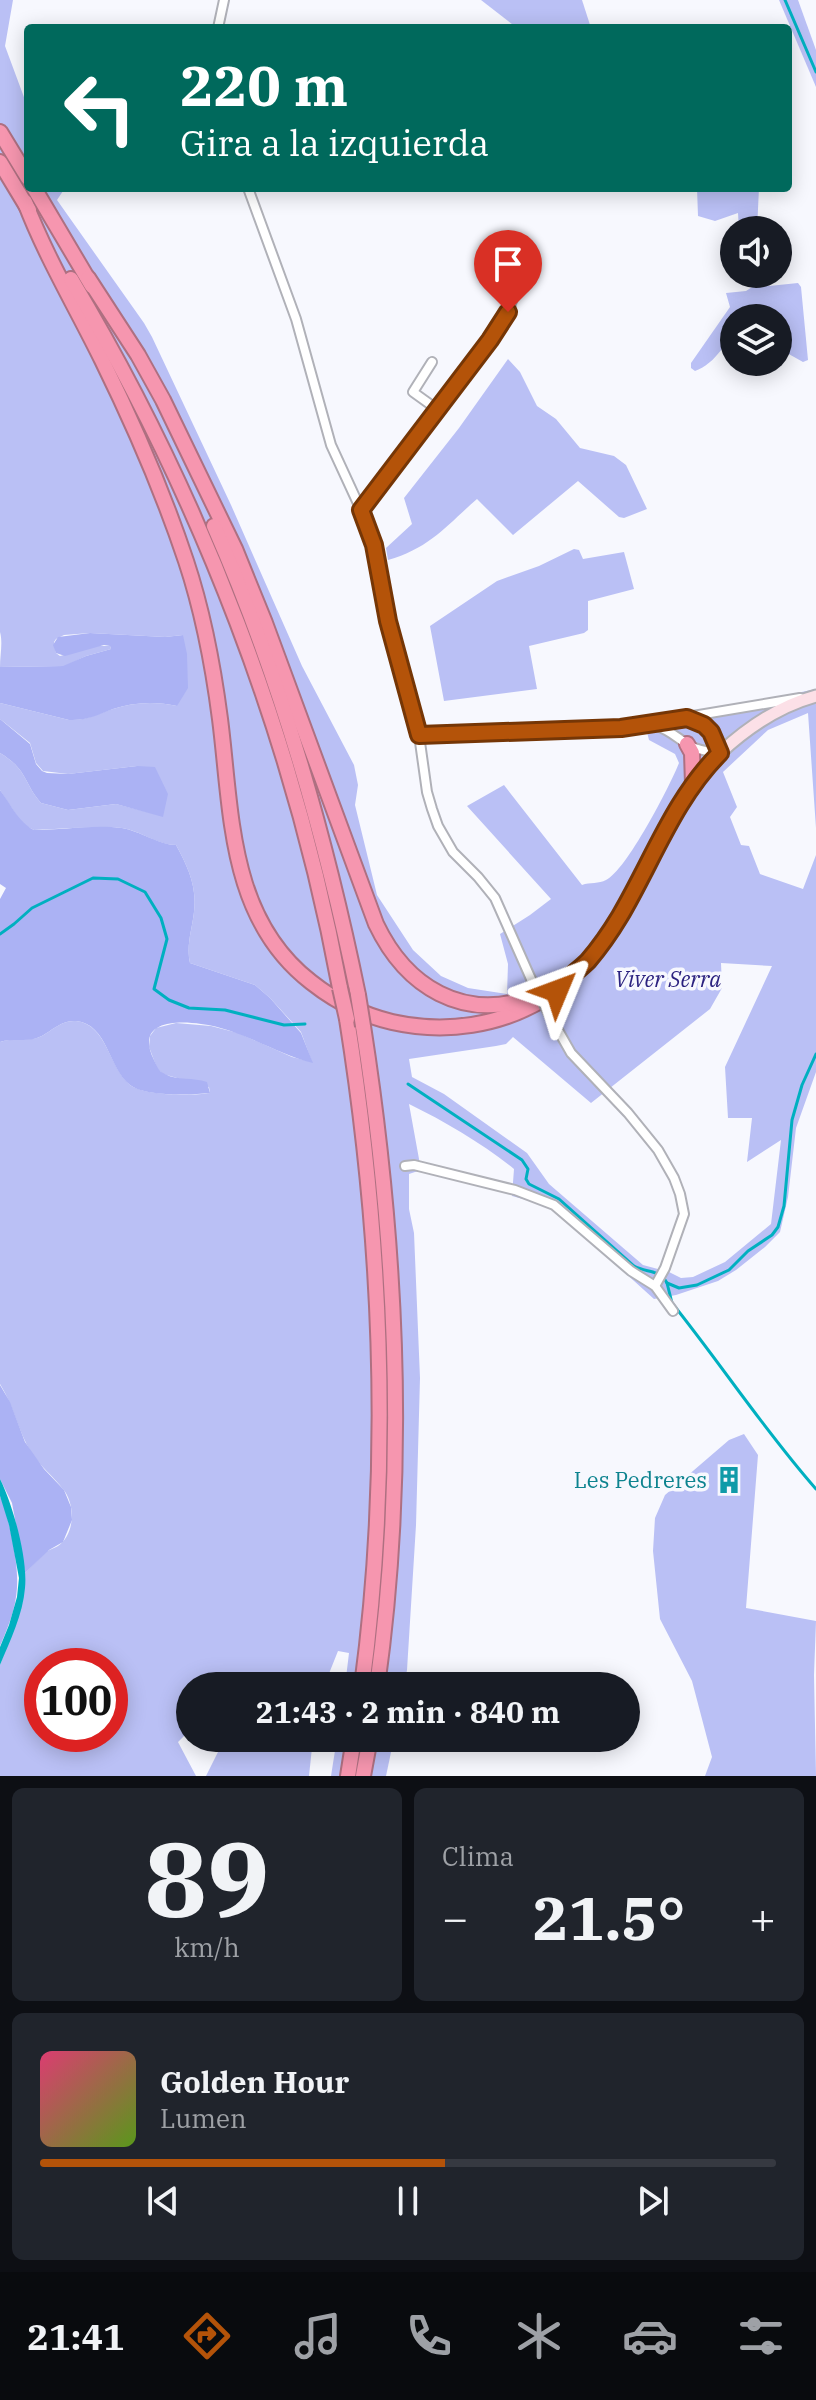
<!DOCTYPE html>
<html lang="es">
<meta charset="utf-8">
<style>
body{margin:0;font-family:"IBM Plex Serif",serif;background:#20242c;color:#f1f3f6;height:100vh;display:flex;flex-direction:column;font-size:30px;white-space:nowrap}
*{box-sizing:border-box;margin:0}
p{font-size:26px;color:#9ea1a6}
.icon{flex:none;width:44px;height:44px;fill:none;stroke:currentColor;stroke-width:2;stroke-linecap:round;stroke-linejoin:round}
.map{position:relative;height:1776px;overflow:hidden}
.panel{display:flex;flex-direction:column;gap:12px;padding:12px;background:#0d0f14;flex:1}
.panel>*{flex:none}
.guide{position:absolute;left:24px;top:24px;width:768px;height:168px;border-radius:8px;box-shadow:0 4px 20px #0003;background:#00695c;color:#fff;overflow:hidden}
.fabs{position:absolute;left:720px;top:216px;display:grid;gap:16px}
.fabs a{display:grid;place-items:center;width:72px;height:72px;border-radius:50%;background:#171b24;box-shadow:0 4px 20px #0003;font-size:40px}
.speed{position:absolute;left:24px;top:1648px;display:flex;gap:16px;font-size:40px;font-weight:700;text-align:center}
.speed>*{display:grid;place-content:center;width:104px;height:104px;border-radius:50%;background:#171b24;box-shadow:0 4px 20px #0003;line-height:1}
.speed .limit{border:12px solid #d22;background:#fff;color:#111}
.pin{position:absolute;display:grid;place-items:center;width:68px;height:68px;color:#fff;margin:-82px -34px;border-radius:50% 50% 50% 0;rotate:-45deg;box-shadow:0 0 8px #0007}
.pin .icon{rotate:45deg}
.me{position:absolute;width:88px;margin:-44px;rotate:46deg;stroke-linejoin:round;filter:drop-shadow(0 0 6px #0008)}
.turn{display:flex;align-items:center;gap:28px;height:168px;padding:0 24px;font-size:36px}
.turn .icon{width:104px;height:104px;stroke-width:2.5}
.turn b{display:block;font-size:56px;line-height:68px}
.big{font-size:60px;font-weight:700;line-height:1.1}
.panel .widget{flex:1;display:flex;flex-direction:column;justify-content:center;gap:12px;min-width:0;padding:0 28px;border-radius:12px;background:#20242c}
.panel .dial{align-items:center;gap:0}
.dial b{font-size:104px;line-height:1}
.song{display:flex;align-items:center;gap:24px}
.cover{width:96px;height:96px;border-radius:12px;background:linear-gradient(135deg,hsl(340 70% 55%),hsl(90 70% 35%))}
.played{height:8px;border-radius:4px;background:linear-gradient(90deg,#b45309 55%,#363941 55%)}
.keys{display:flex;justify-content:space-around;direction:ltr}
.heat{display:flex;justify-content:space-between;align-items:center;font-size:44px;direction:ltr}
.panel .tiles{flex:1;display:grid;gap:12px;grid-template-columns:1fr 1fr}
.widget:last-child{grid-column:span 2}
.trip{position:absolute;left:176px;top:1672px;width:464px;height:80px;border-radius:40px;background:#171b24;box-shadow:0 4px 20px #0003;font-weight:700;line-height:80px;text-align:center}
.menu{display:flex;height:128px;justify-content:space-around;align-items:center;background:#090b0e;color:#9ea1a6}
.menu .icon{width:56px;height:56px}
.menu .selected{color:#b45309}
.menu b{font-size:36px;color:#f1f3f6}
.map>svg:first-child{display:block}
</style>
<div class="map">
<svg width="816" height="1776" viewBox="0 0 816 1776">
<rect width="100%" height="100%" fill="#f7f8fe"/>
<g fill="#bac0f5" fill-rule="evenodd">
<path d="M 0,0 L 13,0 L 5,46 L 28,108 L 28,188 L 65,188 L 57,200 L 144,323 L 152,337 L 231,505 L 302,666 L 354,765 L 358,785 L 355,805 L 377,895 L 413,950 L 441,976 L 468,988 L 507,994 L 508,964 L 500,934 L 530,915 L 551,899 L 467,806 L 504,785 L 582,885 C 590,882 599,884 606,880 C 626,871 670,786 679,763 L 675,754 L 649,740 L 644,720 L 719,709 L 816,689 L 816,828 L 808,713 L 768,730 L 723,772 L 737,807 L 730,817 L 741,845 L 749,846 L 760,874 L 803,889 L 816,855 L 816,1072 L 796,1128 L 788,1197 L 780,1232 L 765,1247 L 736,1270 L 718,1281 L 676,1295 L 654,1299 L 552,1207 L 512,1196 L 514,1169 C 483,1144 446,1122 409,1104 L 421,1170 L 409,1174 L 409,1209 L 414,1233 L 420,1378 L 416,1525 L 407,1670 L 404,1686 L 345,1686 L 349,1653 L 338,1651 L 324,1686 L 190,1686 L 190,1730 L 178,1742 L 196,1776 L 0,1776 L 0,1665 L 23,1600 L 25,1573 C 32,1566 40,1558 47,1551 C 51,1549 55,1548 58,1546 C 75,1534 76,1505 63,1489 C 53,1476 40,1466 31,1452 C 18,1431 14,1406 0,1384 L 0,1042 C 12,1038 25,1041 37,1038 C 51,1033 59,1020 76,1021 C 107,1024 109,1068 130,1085 C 145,1096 192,1096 210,1093 L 209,1087 L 163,1074 L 157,1068 L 149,1047 L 150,1036 L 156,1028 L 176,1023 L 211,1026 L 238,1033 L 292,1057 L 312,1062 L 301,1032 L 270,998 L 255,985 L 190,963 C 186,945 192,930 194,912 C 197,886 188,867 176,845 C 158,845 141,831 122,828 C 94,825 63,829 34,830 L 26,826 L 19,819 L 0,790 L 0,753 C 28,770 23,782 41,803 L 68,810 L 116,804 L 163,816 L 137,766 L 68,774 L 43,771 L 36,763 L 30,743 L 0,719 L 0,703 L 69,720 C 85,721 97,714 113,709 C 133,702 156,701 177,706 L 183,635 L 165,637 L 90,633 L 64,635 L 56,639 L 54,642 L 56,653 L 60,656 L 98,646 L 110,646 L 111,649 L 86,656 L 65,666 L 0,667 C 0,655 3,643 0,632 ZM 721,963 L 772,966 L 725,1067 L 728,1118 L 752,1118 L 747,1162 L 781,1140 L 771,1224 L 725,1262 L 693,1277 L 681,1278 L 669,1272 L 643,1265 L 549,1184 L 527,1153 L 444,1094 L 412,1077 L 409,1059 L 496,1046 L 506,1044 L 513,1037 L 591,1103 L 710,1009 L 722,988 ZM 42,1666 L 110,1666 L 110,1734 L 42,1734 Z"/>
<polygon points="481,0 582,0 591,28 517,28"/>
<polygon points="779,0 798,0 816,50 816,87"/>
<polygon points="697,188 759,188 757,230 739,230 738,213 715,221 698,216"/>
<path d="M 760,282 L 769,286 L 798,283 L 801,287 L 808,360 L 803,362 L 778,348 L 778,318 L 734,318 C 734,337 714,365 695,371 L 691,368 L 691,363 L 730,307 L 726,293 L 746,291 Z"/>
<path d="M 508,359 L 520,372 L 537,406 L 556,419 L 580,448 L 614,456 L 626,465 L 647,509 L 624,518 L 619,517 L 578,481 L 513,535 L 477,499 C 446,526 430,548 388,560 L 386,548 L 412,524 L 404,498 L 459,428 Z"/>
<polygon points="574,549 579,550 583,559 624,552 634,589 588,601 588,630 584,633 529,646 537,689 444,701 430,626 497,581 539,566"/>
<polygon points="744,1434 758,1455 746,1608 816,1621 814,1675 816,1776 705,1776 712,1757 692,1681 660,1619 653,1551 655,1518 665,1495 729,1440"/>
<polygon points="225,1738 313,1738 309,1776 206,1776"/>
<polygon points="337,1738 394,1738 386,1776 331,1776"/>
</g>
<g fill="#abb2f4">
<path d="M 90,633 L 165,637 L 183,635 L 187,654 L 188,688 L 177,706 C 156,701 133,702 113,709 C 98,715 85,721 69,720 L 0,703 L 0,667 L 63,666 L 86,656 L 111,649 L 110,646 L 104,645 L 65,656 L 56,653 L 53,645 L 58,637 Z"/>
<path d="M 0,719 L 30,744 L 36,764 L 42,771 L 47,773 L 68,774 L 137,766 L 155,767 L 168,794 L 163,817 L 116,804 L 68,810 L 41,803 C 23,782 28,770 0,753 Z"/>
<path d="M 0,790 C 11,804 18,822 34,830 C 63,830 94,824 122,828 C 140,831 160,845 176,845 C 188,867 197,886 194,912 C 192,930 186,945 190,963 L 255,985 L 270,998 L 301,1033 L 313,1063 C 274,1053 241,1029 201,1024 C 174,1020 135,1022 154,1060 C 157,1066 158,1071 165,1074 C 178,1081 193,1077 207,1082 L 210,1093 C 191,1095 146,1097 130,1085 C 108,1068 108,1024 76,1021 C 59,1020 51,1033 37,1038 C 25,1042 12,1038 0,1042 L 0,899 L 6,888 L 0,884 Z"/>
<polygon points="0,1385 10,1402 25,1442 44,1469 64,1490 71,1507 72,1520 63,1542 49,1550 25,1573 12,1503 0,1479"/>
<path d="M 0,1496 C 6,1509 9,1524 12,1538 C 21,1584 19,1603 0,1646 Z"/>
</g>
<path fill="#00b0c0" d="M 0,1479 C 13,1505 28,1559 25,1588 C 23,1614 10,1641 0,1665 L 0,1647 L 9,1625 L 17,1597 L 19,1578 L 9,1525 L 0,1496 Z"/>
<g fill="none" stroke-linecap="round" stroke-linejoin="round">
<g stroke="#00b0c0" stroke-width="3">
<polyline points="785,0 816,72"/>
<polyline points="0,934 14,924 32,908 93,878 118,879 145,892 161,918 167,939 154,989 169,1000 189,1008 225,1010 284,1025 305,1024"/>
<path d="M 408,1084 L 522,1160 L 528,1169 L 526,1179 L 529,1184 L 559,1199 L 634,1266 C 646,1273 660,1269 667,1283 L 679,1288 L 697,1285 L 729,1270 L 748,1251 L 772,1235 L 778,1227 L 784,1206 L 792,1120 L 802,1085 L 816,1054"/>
<path d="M 667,1283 L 672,1303 C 721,1364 764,1430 816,1489"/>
</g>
<g stroke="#b0b1b8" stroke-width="12">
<g id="street">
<polyline points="218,28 224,0"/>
<polyline points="248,188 296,319 331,445 361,510 374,545 388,621 419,735 427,792 432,809 438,826 453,852 478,877 495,898 531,979"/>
<polyline points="432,362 413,392 438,410"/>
<polyline points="361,510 490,340 508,312 522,273"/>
<path d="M 657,726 C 669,730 676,737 687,744 C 696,750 709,752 720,753 C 713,735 708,726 689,719"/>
<polyline points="419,735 621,728 800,698"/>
<polyline points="550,1016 571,1053 628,1113 658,1150 674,1178 680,1194 684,1214 665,1268 655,1286"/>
<polyline points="405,1166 414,1165 515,1190 554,1205 631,1271 655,1286 673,1311"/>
</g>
</g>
<g stroke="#b0b1b8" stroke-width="15">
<path id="secondary" d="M 720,753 C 748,727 779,706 816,696"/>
</g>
<g stroke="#ae7081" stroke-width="18">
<g id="highway">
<polyline points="0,132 28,178"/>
<polyline points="0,162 29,210"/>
<polyline points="34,188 92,286"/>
<path d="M 25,202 C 46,257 76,307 102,360 C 134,425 163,492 186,561 C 203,612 213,665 220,719 C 232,812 228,918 311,982 C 335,1001 362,1015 392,1022 C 445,1034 501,1026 547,997 C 554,993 557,988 563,983 C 571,975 581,968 589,960 C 601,946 612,930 621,914 C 653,859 675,799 720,753"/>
<path d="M 88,278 L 138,355 L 163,400 L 235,549 L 265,623 L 376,924 C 406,987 463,1022 532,997"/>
<path d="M 71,279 C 201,497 294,739 340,988"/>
<path d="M 214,526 C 280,676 325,834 358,995"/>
<polyline points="687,744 692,753 693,784"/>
<path d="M 347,1019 C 382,1240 392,1463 362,1686"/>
<path d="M 363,1026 C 397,1244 408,1466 377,1686"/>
<polyline points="348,1776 354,1738"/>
<polyline points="363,1776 370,1738"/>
</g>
</g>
<use href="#street" stroke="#fff" stroke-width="8"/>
<use href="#secondary" stroke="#fce0e7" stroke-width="11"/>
<use href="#highway" stroke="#f696af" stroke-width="14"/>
<g stroke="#b0b1b8" stroke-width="12" stroke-linecap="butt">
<polyline id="street-bridge" points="531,979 550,1016"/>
</g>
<g stroke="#ae7081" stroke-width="18" stroke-linecap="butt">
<g id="highway-bridge">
<polyline points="340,988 347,1019"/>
<polyline points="358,995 363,1026"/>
</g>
</g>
<use href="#street-bridge" stroke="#fff" stroke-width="8"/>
<use href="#highway-bridge" stroke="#f696af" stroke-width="14"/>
</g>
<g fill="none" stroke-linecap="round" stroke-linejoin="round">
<g stroke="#753606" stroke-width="20">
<path id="route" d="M 508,312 L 490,340 L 361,510 L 374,545 L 388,621 L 419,735 L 621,728 L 687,718 L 704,725 L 711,732 L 720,753 C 674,799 653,860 620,916 C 611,931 600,947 588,961 C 578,971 565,979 557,991"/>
</g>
<use href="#route" stroke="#b45309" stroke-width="14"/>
</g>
<defs>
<g id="building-bare" transform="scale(2.16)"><path d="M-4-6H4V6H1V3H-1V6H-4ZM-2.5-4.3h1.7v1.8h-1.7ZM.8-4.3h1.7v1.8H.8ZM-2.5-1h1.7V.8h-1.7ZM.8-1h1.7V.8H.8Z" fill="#0f9aa8" stroke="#f7f8fe" stroke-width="2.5" paint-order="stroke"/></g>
</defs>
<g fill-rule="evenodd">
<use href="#building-bare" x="729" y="1480"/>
</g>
<g text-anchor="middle" stroke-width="7" stroke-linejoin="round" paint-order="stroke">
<g font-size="22" font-style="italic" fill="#2b227f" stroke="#f7f8fe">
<text x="668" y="987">Viver Serra</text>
</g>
<g font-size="22" fill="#0d838f" stroke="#f7f8fe" text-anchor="end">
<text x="707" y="1488">Les Pedreres</text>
</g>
</g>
</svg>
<div class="fabs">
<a><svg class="icon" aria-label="sound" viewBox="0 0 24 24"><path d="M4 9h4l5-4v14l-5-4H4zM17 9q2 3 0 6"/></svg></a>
<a><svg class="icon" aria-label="layers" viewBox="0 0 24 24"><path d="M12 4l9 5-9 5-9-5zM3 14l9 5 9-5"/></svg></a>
</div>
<div class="speed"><div class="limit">100</div></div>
<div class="pin" style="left:508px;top:312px;background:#d93025"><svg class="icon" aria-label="arrive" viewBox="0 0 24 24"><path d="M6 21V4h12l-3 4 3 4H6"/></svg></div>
<svg class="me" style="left:557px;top:991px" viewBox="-20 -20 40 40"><path d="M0-17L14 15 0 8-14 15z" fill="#b45309" stroke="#fff" stroke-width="4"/></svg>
<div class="trip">21:43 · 2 min · 840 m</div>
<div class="guide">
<div class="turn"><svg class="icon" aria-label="left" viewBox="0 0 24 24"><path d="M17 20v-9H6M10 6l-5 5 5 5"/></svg><div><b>220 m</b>Gira a la izquierda</div></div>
</div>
</div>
<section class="panel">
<div class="tiles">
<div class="widget dial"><b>89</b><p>km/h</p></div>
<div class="widget"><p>Clima</p>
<div class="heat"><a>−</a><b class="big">21.5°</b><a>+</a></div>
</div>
<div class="widget">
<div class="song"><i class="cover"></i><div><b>Golden Hour</b><p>Lumen</p></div></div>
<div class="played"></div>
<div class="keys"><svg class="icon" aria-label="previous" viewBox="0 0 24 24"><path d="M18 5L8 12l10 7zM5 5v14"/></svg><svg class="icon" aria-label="pause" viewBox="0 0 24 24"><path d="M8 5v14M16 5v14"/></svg><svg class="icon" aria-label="next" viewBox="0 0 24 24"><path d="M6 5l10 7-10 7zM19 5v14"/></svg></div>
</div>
</div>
</section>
<nav class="menu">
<b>21:41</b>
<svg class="icon selected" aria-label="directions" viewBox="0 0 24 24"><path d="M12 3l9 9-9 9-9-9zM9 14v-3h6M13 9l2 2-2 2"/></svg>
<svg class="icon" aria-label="music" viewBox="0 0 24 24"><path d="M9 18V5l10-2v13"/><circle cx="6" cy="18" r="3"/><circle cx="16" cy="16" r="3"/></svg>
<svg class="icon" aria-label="phone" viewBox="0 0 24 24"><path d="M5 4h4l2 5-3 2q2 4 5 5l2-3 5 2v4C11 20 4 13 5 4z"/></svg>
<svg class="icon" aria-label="climate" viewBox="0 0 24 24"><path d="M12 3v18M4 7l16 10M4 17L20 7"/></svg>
<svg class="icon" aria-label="car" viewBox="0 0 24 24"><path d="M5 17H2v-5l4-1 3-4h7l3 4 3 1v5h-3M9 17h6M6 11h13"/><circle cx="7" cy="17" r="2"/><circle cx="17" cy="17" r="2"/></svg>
<svg class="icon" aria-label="filters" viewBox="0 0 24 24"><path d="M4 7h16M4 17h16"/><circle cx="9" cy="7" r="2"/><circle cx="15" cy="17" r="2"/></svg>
</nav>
